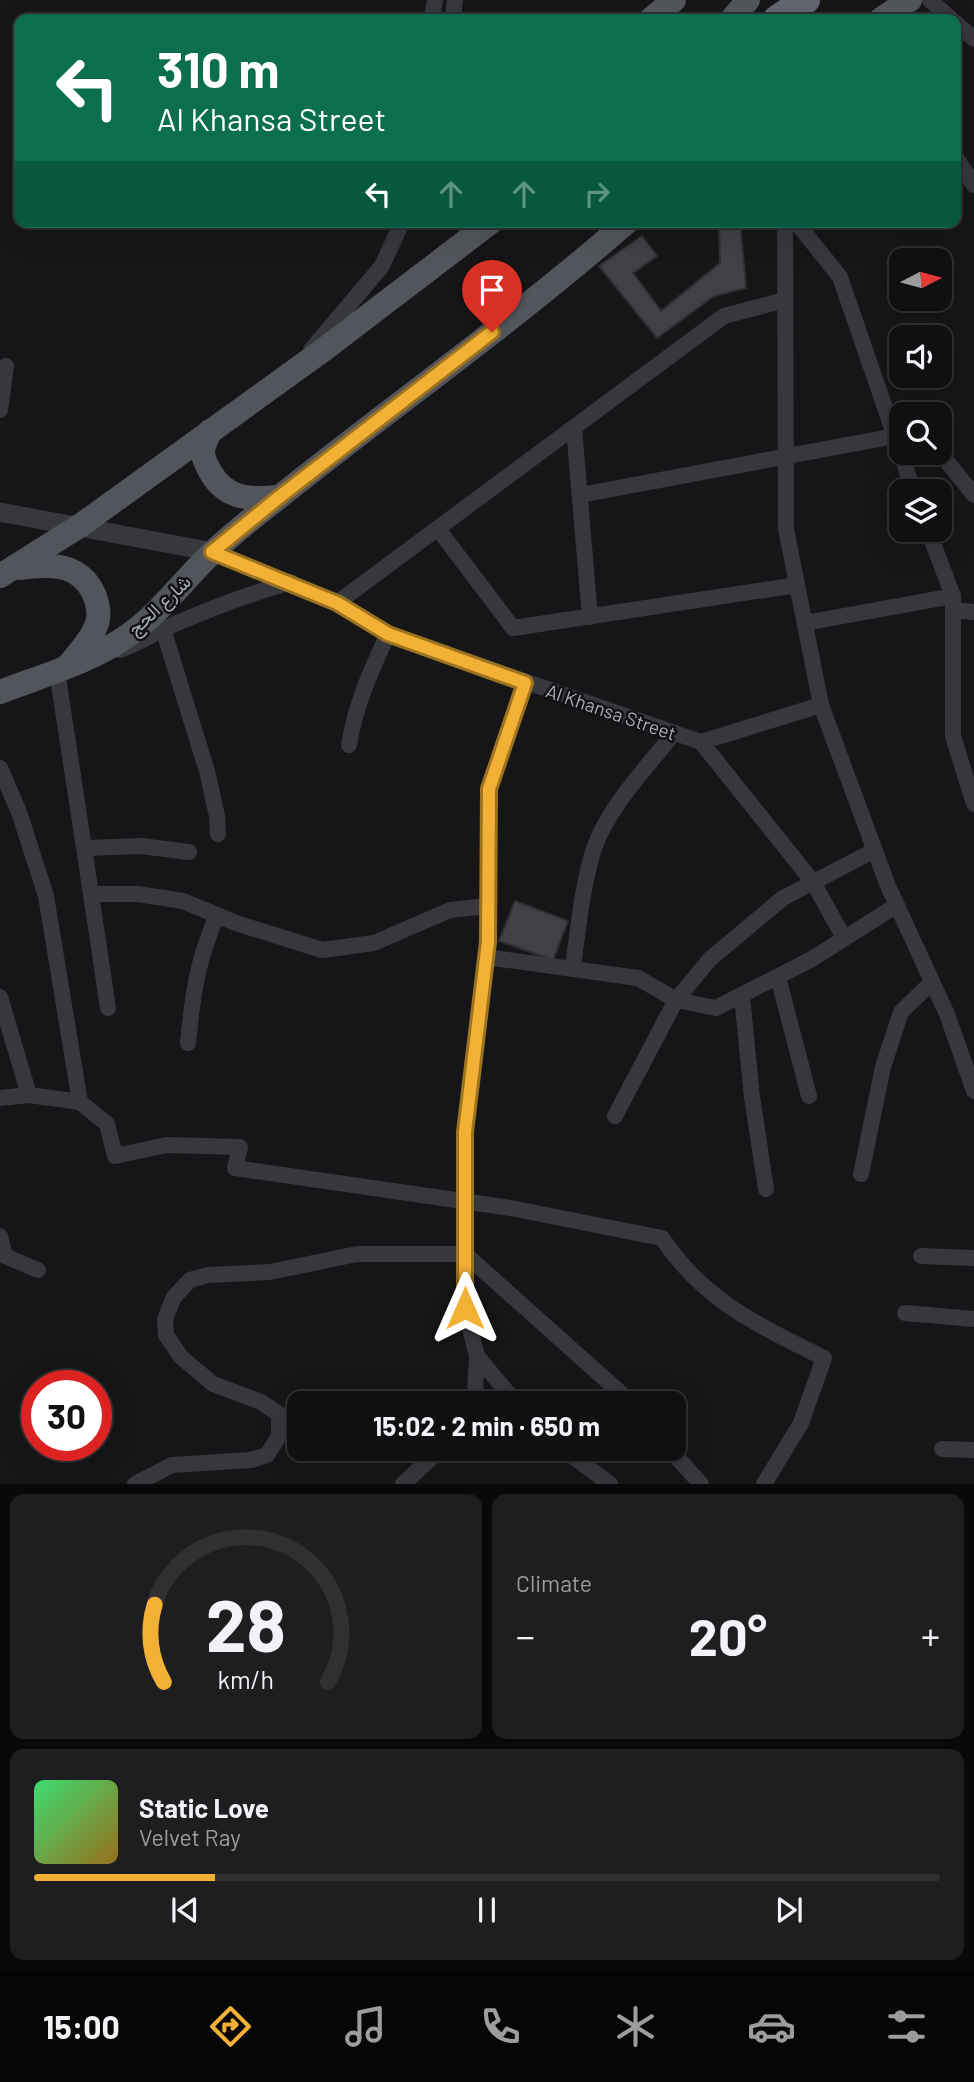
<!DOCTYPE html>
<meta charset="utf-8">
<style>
body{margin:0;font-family:Barlow,Vazirmatn,sans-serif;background:#1e1e20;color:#f1f3f6;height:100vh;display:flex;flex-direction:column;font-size:26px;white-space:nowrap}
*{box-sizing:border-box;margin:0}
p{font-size:23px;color:#9c9d9f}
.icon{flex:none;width:38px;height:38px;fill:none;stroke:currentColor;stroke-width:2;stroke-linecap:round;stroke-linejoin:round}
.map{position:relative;height:1484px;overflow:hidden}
.drawer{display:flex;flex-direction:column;gap:10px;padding:10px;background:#09090a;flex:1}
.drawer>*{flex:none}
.banner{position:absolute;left:14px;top:14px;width:947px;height:214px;border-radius:14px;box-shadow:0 7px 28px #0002,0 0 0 2px #303032;background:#0b6e4f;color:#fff;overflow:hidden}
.needle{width:46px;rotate:84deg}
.tools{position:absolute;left:889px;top:248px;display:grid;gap:14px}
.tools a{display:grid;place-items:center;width:63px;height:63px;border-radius:14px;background:#101012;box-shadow:0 7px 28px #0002,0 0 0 2px #303032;font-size:35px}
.speed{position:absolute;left:21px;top:1370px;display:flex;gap:14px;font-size:35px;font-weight:700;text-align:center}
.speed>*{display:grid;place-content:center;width:91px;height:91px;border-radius:50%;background:#101012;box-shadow:0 7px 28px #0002,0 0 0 2px #303032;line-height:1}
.speed .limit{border:10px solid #d22;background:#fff;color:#111}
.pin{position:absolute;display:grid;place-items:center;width:60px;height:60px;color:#fff;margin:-72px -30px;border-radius:50% 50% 50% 0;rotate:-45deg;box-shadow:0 0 7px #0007}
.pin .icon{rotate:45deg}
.me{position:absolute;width:77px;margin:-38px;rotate:0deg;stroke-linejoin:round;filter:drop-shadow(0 0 5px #0008)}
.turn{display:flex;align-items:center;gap:24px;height:147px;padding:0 28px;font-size:32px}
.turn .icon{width:91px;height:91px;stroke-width:2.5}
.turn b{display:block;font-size:49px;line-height:60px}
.lanes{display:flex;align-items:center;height:66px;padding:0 28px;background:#0003;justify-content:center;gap:35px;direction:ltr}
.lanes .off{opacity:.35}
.big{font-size:52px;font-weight:700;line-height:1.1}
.drawer .tile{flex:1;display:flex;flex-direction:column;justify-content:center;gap:10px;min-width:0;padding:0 24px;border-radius:14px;background:#1e1e20}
.drawer .dial{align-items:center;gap:0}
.dial svg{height:182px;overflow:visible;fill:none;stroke:#303032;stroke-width:7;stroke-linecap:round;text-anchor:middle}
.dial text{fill:#f1f3f6;stroke:none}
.song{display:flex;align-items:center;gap:21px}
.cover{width:84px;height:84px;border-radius:10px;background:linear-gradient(135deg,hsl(140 70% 55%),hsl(40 70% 35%))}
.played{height:7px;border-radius:4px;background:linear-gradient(90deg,#f2b134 20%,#303032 20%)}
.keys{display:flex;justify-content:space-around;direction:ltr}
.heat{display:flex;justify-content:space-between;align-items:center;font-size:38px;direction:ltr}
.drawer .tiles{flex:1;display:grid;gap:10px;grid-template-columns:1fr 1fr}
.tile:last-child{grid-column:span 2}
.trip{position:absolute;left:287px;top:1391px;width:399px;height:70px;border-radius:14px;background:#101012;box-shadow:0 7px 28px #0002,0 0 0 2px #303032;font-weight:700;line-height:70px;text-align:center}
.dock{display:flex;height:112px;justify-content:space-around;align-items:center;background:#060607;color:#9c9d9f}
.dock .icon{width:49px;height:49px}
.dock .on{color:#f2b134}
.dock b{font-size:32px;color:#f1f3f6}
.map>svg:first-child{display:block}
</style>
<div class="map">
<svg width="974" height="1484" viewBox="0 0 974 1484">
<rect width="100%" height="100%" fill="#161618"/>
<g fill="#404145" stroke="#303034" stroke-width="2">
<polygon points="719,222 740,222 746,288 714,296 657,338 599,266 642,236 657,256 633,273 661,311 720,263"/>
<polygon points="515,901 568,921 553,960 499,941"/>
</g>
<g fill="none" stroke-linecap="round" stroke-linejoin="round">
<g stroke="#37383d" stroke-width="16">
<polyline points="930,0 951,19"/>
<polyline points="432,19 435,0"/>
<polyline points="453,19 455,0"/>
<polyline points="956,23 974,39"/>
<polyline points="956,158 974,185"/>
<polyline points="785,222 786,529 821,705 888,886 947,1014 974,1091"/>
<polyline points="796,222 840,277 914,492"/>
<polyline points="311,350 382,266 402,222"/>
<polyline points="0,410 6,366"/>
<polyline points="574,428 590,617"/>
<polyline points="940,453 974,495"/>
<polyline points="580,495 895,436"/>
<polyline points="438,529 513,628 797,585"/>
<polyline points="928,530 953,596 953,736 974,804"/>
<polyline points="213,552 337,603 388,634 701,742 821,705"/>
<polyline points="337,603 724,316 785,300"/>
<polyline points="953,610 974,612"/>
<polyline points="805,623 953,596"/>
<polyline points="163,629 207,771 217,816 218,834"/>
<path d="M 119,650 C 137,645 152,634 168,627 C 209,609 248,594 291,582"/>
<polyline points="57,671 91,894"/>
<polyline points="701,742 813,882 844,938"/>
<path d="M 349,745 C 355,706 371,670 388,634"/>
<polyline points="0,768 19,812 46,896 80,1102"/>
<polyline points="86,848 141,846 189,852"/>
<polyline points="486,957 638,978 676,1000 716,1008 812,959 897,905"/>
<path d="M 573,967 C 578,930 584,867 600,834 C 618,797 648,766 673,734"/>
<polyline points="778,977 809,1096"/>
<polyline points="742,996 752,1097 766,1189"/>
<polyline points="0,997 29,1095"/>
<polyline points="108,1008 91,894 138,894 183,901 236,923 322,950 374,943 450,910 488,906"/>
<path d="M 188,1043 C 193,992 197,962 217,915"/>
<path d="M 0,1098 L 29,1095 L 80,1102 L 107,1124 L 115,1156 L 167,1145 L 240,1147 L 235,1168 L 511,1208 L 662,1238 C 704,1301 758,1325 824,1358 L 801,1423 L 764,1484"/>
<polyline points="615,1116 676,1000 710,959 783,898 875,850"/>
<polyline points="861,1174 883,1067 901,1012 932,982"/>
<polyline points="0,1236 5,1256 38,1270"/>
<polyline points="921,1256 974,1258"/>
<polyline points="905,1313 974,1319"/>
<polyline points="477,1356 517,1404"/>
<polyline points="469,1404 475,1392 477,1356 465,1309 465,1132 488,942 489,789 525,683"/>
<polyline points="563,1449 610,1484"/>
<polyline points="669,1449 701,1484"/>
<polyline points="942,1449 974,1450"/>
<polyline points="135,1484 172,1465 251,1460 267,1455 279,1436 279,1414 261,1402 213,1384 181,1357 166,1335 165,1319 174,1297 190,1280 208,1275 270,1272 357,1254 465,1254 633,1404"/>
<polyline points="403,1484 441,1449"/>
</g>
<polyline stroke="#37383d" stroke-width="19" points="0,512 213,552"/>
<g stroke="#53555c" stroke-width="24">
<polyline points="651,19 674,0"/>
<polyline points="732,19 748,0"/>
<polyline points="881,19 910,0"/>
<path d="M 210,431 C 208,437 203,446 203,452 C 203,458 208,468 211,473 C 226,499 251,500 278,497"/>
<path d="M 19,568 C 49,564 79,562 94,594 C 98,604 101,615 96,626 C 91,640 77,654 68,666"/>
<polyline points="0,576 81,525 326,348 491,222"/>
<path d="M 0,692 C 44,675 92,662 130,634 C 162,611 184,579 213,552 C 233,533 256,515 278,498 C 394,405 515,320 627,222"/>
</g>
<polyline stroke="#63666e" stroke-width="28" points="777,19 806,0"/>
</g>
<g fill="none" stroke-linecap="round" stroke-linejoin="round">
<g stroke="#9d7322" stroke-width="18">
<polyline id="route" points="465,1308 465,1132 488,942 489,789 525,683 388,634 337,603 212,552 278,498 492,332"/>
</g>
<use href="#route" stroke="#f2b134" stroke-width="12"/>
</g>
<g text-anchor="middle" stroke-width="5" stroke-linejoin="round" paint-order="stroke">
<g font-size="19" fill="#a8adb8" stroke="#111113">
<text transform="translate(159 605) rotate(-43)" y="7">شارع الحج</text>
<text transform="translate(611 712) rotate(19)" y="7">Al Khansa Street</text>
</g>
</g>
</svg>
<div class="tools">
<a><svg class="needle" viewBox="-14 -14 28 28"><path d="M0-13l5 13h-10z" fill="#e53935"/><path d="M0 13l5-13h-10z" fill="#9c9d9f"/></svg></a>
<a><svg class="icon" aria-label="sound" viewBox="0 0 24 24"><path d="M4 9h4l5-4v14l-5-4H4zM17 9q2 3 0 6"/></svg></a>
<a><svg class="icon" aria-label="search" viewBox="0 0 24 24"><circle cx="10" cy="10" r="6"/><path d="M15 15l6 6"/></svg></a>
<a><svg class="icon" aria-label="layers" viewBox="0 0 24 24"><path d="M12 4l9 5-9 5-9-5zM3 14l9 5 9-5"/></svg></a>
</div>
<div class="speed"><div class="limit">30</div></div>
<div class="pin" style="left:492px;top:332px;background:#d93025"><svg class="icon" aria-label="arrive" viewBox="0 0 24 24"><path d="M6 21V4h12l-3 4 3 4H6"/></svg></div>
<svg class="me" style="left:465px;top:1308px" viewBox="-20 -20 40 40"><path d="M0-17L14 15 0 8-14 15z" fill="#f2b134" stroke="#fff" stroke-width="4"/></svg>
<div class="trip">15:02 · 2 min · 650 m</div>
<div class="banner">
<div class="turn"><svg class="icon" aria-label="left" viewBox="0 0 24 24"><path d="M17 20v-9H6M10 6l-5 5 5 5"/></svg><div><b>310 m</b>Al Khansa Street</div></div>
<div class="lanes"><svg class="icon" aria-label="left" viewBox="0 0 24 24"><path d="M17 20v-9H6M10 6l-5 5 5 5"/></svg><svg class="icon off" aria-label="ahead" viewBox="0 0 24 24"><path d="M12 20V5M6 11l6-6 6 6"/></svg><svg class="icon off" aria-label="ahead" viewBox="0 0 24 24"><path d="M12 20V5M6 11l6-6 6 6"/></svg><svg class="icon off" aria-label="right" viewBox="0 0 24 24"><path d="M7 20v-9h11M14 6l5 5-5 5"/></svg></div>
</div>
</div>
<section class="drawer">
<div class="tiles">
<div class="tile dial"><svg viewBox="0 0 100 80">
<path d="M14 69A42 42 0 1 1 86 69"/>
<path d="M14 69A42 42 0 0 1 10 35" stroke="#f2b134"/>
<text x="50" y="56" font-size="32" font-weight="700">28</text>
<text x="50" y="72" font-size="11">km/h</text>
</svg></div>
<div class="tile"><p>Climate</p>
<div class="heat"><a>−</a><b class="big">20°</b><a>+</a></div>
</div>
<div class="tile">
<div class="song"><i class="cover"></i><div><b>Static Love</b><p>Velvet Ray</p></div></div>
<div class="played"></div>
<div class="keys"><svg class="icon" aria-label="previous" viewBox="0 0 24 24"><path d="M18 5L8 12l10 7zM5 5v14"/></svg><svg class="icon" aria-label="pause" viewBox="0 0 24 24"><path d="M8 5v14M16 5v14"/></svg><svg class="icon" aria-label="next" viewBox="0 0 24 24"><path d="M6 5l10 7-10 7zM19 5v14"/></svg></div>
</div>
</div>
</section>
<nav class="dock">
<b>15:00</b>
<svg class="icon on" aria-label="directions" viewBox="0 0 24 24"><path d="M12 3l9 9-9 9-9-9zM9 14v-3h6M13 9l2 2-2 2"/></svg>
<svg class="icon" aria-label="music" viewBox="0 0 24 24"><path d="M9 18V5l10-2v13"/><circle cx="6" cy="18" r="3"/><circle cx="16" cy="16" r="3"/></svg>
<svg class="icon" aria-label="phone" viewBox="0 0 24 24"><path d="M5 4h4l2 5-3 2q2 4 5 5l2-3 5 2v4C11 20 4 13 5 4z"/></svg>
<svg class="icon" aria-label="climate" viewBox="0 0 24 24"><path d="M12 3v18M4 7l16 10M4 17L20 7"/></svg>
<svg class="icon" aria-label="car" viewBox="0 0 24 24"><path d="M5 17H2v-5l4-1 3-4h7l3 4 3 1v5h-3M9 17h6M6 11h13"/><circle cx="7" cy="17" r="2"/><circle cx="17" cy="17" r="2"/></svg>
<svg class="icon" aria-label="filters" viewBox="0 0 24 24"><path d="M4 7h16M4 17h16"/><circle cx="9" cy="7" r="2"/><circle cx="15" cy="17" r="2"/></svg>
</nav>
